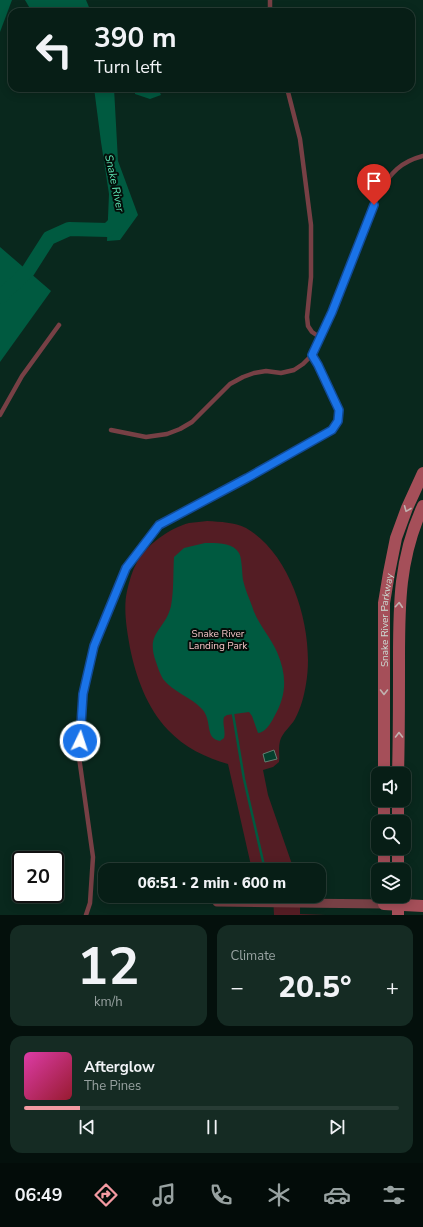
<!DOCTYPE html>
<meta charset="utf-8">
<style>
body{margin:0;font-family:"Nunito Sans",sans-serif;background:#152b23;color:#f1f3f6;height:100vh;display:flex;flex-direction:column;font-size:15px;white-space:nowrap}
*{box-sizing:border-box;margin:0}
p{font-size:13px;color:#98a2a1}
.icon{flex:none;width:22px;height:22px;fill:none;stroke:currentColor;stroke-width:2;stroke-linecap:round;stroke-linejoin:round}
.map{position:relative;height:915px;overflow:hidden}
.side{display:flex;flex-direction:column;gap:10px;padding:10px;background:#04100c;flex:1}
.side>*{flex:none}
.hud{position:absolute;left:8px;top:8px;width:407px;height:84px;border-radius:12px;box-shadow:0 2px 10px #0003,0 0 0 1px #283c35;background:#071e16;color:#f1f3f6;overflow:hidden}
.fabs{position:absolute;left:371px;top:767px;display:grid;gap:8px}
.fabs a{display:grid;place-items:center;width:40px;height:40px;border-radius:8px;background:#071e16;box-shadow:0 2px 10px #0003,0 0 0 1px #283c35;font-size:20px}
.speed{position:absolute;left:12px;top:851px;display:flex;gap:8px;font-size:20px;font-weight:700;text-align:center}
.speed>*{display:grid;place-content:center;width:52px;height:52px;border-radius:50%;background:#071e16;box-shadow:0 2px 10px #0003,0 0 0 1px #283c35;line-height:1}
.speed .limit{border:2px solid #111;border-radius:6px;background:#fff;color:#111}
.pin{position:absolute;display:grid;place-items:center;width:34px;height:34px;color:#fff;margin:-41px -17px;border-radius:50% 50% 50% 0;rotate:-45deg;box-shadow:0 0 4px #0007}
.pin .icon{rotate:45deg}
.me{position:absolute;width:44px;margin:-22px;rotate:4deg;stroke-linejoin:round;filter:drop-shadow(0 0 3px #0008)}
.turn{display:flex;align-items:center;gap:14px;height:84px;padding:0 20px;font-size:18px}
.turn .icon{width:52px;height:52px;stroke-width:2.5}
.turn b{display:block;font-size:28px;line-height:34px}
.big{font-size:30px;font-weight:800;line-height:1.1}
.side .card{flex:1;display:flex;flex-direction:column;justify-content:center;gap:6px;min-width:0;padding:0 14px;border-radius:12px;background:#152b23}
.side .dial{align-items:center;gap:0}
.dial b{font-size:52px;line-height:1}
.song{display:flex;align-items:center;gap:12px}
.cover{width:48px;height:48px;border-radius:6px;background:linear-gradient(135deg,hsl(320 70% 55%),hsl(350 70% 35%))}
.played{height:4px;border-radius:2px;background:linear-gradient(90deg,#f49aa2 15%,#283c35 15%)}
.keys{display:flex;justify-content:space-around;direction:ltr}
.heat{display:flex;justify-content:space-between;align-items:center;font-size:22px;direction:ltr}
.side .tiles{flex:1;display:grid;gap:10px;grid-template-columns:1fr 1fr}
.card:last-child{grid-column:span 2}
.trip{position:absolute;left:98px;top:863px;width:228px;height:40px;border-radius:12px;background:#071e16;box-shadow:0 2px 10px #0003,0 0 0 1px #283c35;font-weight:800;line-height:40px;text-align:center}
.dock{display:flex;height:64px;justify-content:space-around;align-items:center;background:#030c09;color:#98a2a1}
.dock .icon{width:28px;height:28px}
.dock .current{color:#f49aa2}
.dock b{font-size:18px;color:#f1f3f6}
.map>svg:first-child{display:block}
</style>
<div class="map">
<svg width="423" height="915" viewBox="0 0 423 915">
<rect width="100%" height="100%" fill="#09281d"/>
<g fill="#541d24">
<path d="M 207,521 C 221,522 234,522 246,528 C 293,555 315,633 306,684 C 304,696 301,708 295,719 C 291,726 282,733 280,741 C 278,748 280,755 279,762 L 273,767 L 263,770 L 268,795 L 294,870 L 252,870 L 228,764 C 206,758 184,747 168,730 C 147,708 136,677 130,648 C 127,631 123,609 127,591 C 129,582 132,571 137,562 C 146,545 170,528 189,523 C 195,522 202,522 207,521 Z"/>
<polygon points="273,896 300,896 300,914 326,915 274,915"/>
</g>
<g fill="#005a40">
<polygon points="0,0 12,0 0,32"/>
<polygon points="25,0 86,0 91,12 32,12"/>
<polygon points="94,88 114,88 118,161 138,215 120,240 107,241 109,194 101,142"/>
<polygon points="135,88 158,88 161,95 150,99 135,94"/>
<polygon points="0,247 51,291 0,362"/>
<path d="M 205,543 C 215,543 233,542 239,553 C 242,558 242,573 243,580 C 245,589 249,598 252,606 C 257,623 270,636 277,652 C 287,675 287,695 274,717 C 271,723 265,733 258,733 L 252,716 L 249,712 L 227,715 L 224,717 C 222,724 226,731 224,738 L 220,741 C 204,738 213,721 202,709 C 191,697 173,692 163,679 C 160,674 158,668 156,662 C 145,632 165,631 171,606 C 174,590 173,573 174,557 L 184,548 Z"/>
</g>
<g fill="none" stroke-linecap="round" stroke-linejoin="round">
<polyline stroke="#005a40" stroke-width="2.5" points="233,714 244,779 265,870"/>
<polyline stroke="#005a40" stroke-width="14" points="0,297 28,271 49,238 69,229 108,230 121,217"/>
</g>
<polygon fill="#053f2d" stroke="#608072" points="274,750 277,759 265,762 263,754"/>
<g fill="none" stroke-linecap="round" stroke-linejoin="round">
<g stroke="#774045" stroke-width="4.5">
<polyline points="270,0 270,12"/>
<polyline points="287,88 300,139 311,225 311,277 307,317 308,326 312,332 321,338"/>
<polyline points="0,415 22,376 59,325"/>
<path d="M 111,430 L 146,437 L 167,434 L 180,429 L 192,422 L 230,384 L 243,377 L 254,373 L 266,371 L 281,373 L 294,370 L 303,364 L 312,355 L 321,338 L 379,192 C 391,173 400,162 423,156"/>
<polyline points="86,915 90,903 93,857 79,757 83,694 94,646 126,568 159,525 247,478 332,430 338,421 339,410 312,355"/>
</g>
<polyline stroke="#774045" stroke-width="9" points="217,902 384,904"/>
<g stroke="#a54f59" stroke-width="12">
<path id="s1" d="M 384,774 L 384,603 L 389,573 L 396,538 L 407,508 L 423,473"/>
<path d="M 398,774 C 399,738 399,703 399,667 C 399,609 398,560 423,506"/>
<polyline points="384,800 384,822"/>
<polyline points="398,822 398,800"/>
<polyline points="384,848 384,870"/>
<polyline points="398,870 398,848"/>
<polyline points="384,904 423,906"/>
<polyline points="398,915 398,896"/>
</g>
</g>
<defs><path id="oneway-chevron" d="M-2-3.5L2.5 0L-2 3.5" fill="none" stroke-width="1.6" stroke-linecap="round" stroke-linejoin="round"/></defs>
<g stroke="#c0b2b0">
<use href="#oneway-chevron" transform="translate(407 509) rotate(112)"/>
<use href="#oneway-chevron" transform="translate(399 605) rotate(-86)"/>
<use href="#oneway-chevron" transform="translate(384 692) rotate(90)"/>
<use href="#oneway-chevron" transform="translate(399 735) rotate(-90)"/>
</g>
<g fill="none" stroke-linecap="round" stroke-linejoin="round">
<g stroke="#114b97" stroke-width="10">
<polyline id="route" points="80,741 83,694 94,646 126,568 159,525 247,478 332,430 338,421 339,410 318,365 312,355 332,312 374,205"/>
</g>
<use href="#route" stroke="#1a73e8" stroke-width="7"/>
</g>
<g text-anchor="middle" stroke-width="4" stroke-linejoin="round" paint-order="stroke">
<g font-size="10" fill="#ccddd5" stroke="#030e09">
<text dy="4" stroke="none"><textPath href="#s1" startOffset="154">Snake River Parkway</textPath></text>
</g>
<g font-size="10" fill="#f3c3c6" stroke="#030e09">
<text x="218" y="637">Snake River<tspan x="218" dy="12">Landing Park</tspan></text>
</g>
<g font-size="11" font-style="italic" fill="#5fe5b4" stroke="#030e09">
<text transform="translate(115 183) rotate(78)" y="4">Snake River</text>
</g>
</g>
</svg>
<div class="fabs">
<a><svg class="icon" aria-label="sound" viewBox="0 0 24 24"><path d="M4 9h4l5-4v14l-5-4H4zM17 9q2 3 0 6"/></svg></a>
<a><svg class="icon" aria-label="search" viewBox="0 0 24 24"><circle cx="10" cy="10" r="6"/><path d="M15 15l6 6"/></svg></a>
<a><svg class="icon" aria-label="layers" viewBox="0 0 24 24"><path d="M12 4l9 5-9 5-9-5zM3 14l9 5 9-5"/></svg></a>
</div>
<div class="speed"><div class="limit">20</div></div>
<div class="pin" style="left:374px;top:205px;background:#d93025"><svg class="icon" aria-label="arrive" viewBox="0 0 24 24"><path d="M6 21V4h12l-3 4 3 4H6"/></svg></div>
<svg class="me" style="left:80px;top:741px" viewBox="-20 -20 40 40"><circle r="17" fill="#1a73e8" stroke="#fff" stroke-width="3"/><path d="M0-11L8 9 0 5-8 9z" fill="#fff"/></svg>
<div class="trip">06:51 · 2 min · 600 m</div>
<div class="hud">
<div class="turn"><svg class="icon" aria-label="left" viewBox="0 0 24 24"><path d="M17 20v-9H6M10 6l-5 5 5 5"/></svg><div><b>390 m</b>Turn left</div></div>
</div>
</div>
<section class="side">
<div class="tiles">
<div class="card dial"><b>12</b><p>km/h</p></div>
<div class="card"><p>Climate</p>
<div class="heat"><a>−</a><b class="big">20.5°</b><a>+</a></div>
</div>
<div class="card">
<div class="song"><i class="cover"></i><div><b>Afterglow</b><p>The Pines</p></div></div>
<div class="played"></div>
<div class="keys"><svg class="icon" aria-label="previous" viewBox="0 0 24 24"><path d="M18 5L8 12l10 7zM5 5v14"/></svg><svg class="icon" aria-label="pause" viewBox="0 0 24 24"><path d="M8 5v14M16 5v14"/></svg><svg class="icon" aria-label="next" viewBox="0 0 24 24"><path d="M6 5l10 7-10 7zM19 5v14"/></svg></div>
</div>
</div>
</section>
<nav class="dock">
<b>06:49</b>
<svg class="icon current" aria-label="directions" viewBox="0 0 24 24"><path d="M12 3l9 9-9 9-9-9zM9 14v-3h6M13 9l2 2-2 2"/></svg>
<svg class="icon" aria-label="music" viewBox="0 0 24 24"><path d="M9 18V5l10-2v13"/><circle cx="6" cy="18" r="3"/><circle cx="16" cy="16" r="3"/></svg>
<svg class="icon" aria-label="phone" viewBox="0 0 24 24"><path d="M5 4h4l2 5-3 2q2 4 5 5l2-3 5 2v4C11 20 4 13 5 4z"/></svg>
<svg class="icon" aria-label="climate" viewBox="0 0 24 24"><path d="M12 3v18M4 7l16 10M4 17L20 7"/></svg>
<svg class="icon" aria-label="car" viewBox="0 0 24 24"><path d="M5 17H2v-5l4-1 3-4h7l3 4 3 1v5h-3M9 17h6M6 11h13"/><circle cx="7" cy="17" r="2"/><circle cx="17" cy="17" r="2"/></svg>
<svg class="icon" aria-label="filters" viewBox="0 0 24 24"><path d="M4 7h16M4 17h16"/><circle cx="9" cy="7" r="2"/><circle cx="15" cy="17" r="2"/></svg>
</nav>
